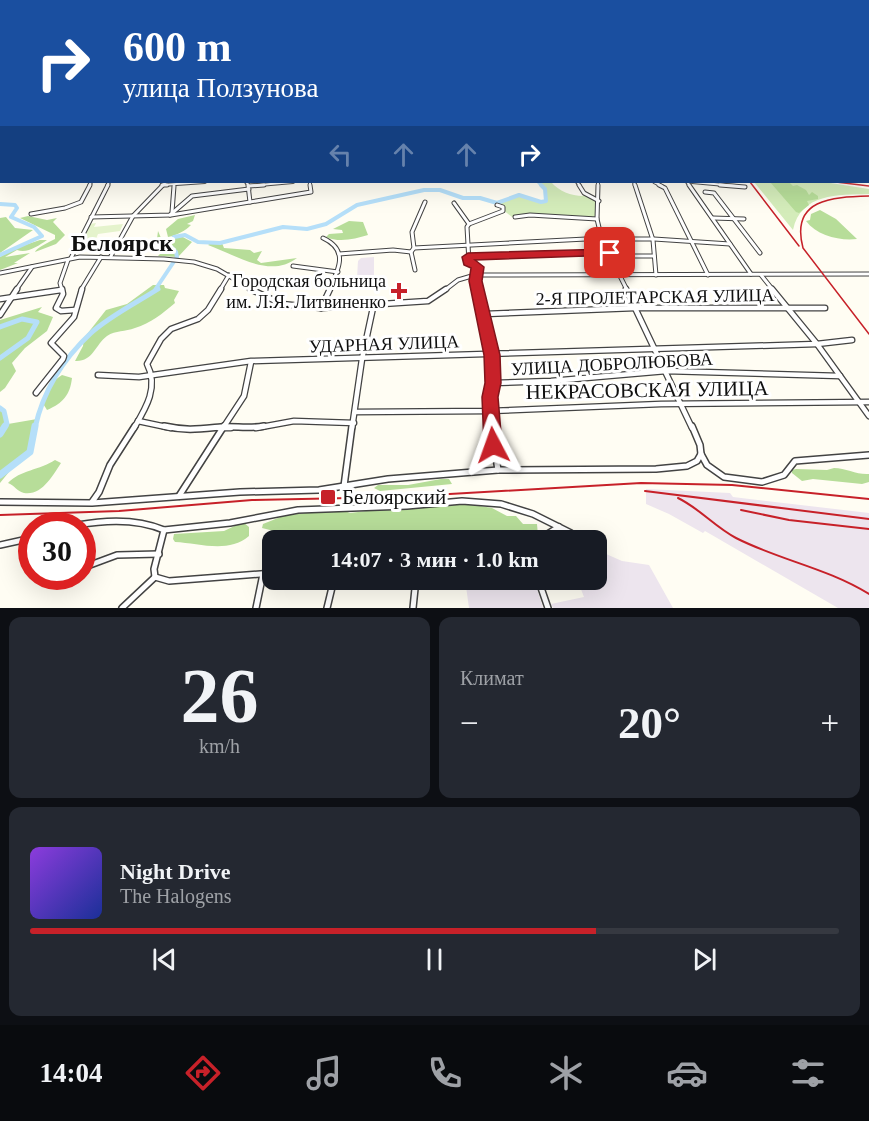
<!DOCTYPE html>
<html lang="ru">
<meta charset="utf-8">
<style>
body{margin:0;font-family:Georgia,serif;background:#242831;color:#f1f3f6;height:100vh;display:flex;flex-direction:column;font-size:22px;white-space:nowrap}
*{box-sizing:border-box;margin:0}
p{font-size:20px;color:#9ea1a6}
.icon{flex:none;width:33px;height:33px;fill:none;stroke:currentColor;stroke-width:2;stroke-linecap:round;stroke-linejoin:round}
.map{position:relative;height:608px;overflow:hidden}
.panel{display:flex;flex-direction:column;gap:9px;padding:9px;background:#0d0f14;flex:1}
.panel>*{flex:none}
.top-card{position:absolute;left:0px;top:0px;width:870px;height:183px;box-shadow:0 6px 24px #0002;background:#1a4fa0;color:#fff;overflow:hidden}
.speed{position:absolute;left:18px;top:512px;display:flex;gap:12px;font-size:30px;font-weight:700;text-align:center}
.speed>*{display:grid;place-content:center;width:78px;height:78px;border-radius:50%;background:#171b24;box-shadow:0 6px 24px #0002;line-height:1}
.speed .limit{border:9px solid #d22;background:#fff;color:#111}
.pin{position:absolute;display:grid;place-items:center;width:51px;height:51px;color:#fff;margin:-26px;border-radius:12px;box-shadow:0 3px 9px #0006}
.me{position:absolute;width:66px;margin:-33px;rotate:356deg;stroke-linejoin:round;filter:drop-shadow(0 0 4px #0008)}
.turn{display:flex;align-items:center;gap:21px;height:126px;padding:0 24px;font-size:27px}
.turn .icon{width:78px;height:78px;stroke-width:2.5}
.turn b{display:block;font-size:42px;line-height:51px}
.lanes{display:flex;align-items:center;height:57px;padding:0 24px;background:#0003;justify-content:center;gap:30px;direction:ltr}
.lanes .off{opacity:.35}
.big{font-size:45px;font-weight:700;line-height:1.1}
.panel .tile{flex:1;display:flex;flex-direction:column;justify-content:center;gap:9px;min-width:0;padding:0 21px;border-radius:12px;background:#242831}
.panel .dial{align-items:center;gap:0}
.dial b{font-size:78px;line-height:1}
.song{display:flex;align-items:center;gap:18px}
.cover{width:72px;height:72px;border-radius:9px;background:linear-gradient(135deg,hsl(270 70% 55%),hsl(230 70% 35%))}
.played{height:6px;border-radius:3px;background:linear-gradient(90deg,#c72129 70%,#363941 70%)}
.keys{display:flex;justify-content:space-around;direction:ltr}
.heat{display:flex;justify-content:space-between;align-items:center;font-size:33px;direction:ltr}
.panel .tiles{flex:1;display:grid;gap:9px;grid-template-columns:1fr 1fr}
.tile:last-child{grid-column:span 2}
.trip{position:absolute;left:262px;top:530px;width:345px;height:60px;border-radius:12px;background:#171b24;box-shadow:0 6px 24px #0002;font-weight:700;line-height:60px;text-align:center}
.dock{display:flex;height:96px;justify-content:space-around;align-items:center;background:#090b0e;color:#9ea1a6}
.dock .icon{width:42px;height:42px}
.dock .on{color:#c72129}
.dock b{font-size:27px;color:#f1f3f6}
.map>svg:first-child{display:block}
</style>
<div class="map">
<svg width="869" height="608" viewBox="0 0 869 608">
<rect width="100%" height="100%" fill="#fffdf3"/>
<g fill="#ede5ee">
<polygon points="374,257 374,277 357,278 358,261 361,258"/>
<polygon points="646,489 730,493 733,497 869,513 869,608 838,608 705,531 703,533 669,514 646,504"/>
<polygon points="597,550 622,561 649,565 673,608 553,608 551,604 584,597 577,579 597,579"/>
<polygon points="465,579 534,579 543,608 469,608"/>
</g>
<g fill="#d4ecba">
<path d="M 538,182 L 551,182 C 559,191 571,196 583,196 L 582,193 L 599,201 L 597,219 L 530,215 L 512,217 L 497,205 L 519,195 L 541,202 L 546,201 L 545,189 Z"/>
<path d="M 754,182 L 824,182 L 869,189 L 869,194 C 838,195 801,193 793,230 Z"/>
</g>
<g fill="#b7dd99">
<polygon points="770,182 789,182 793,186 797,185 806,190 809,195 812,192 818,196 818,199 807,201 809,205 799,213 796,212"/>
<path d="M 820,210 L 836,219 L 857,239 C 840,241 817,236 806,221 L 810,220 L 811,214 Z"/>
<path d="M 195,215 L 193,221 L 187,224 L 191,225 C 185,231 177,235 168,237 L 166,229 L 178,219 Z"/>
<path d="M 28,216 L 47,220 L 57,218 L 53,222 L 65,235 L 56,244 L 35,252 C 36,248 49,242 55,239 L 55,235 L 20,218 Z"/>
<polygon points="6,217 15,228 33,230 0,253 0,218"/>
<path d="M 349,221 L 363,222 L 368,235 C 355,239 339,243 326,237 L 329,234 L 343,233 L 342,230 L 333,229 Z"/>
<polygon points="158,231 161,238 167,241 181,236 192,242 178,257 158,256 162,252 158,252 165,246 163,242 157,239"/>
<path d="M 40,240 L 47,240 C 38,246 27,254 17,250 L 5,257 L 30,253 L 14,263 L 18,263 L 0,270 L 0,257 L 16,248 Z"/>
<path d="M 211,243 L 222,243 L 224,248 L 250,250 L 254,253 L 262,251 L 257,260 L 261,263 L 297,258 C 270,279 236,255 208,245 Z"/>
<path d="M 153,285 L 164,285 L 165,288 L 179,291 L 174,300 L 175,303 C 162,314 151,323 135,328 C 125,332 116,330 107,336 C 95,345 93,362 75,361 L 83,346 L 84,338 L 106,310 L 127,304 Z"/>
<polygon points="42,307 38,312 53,317 47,331 25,348 12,363 16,371 5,388 0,392 0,320"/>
<path d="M 62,375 L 72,378 C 70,395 63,403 47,410 L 42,402 C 46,390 52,381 62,375 Z"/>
<polygon points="0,408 4,411 8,424 37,419 30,452 17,462 0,483"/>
<path d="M 55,460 L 61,463 C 53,475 42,496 24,493 C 18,492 14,485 8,483 C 20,470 40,470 55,460 Z"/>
<path d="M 834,468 C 846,468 857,475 869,474 L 869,482 L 862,484 L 813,479 L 802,481 L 792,473 L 792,470 L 796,469 L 827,470 Z"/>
<polygon points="441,479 449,479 452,484 380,491 374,488 378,485 408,485"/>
<polygon points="468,504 492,508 507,516 516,516 523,524 537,524 538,536 555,535 564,539 290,540 283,536 282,533 262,528 263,524 283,516 320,511 342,510 350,513 390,508 403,510 416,507"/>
<path d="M 243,522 L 249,527 L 249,536 C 228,554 199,543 175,542 L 173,539 L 174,534 L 224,531 Z"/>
</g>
<polygon fill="#e5f3cc" points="96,223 94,227 123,224 120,231 98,234 94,243 79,245 90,224"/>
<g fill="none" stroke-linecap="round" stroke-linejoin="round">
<polyline stroke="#b5dff9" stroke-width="3" points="538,182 542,186"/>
<g stroke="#b5dff9" stroke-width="4">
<polyline points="0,204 15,205 17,208 11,217 34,227 42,236 0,255"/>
<polyline points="155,290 177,257 176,252 168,244 174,237 185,235 198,242 220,243 283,227 307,229 326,224 357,205 424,190 440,190 463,198 480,198 497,203 519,195 541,202 546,201 545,189 541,185"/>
</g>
<g stroke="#b5dff9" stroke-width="5">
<polyline points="0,327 22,319 37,322 28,338 0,358"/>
<polyline points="0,408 4,411 7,424 4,428"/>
<path d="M 35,428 C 43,391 64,358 91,333 C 110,316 136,303 158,289"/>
</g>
<g stroke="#b5dff9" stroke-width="7">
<polyline points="0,434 5,426"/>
<polyline points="0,475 30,452 35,426"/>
</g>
<g stroke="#434343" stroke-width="4">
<g id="minor-far3">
<polyline points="246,182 249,186"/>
<polyline points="310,182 310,186"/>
<polyline points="577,182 580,186"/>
<polyline points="598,182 598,186"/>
<polyline points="634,182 635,186"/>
<polyline points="654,182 662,186"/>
<polyline points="687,182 690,186"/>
<polyline points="692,182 736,186"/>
<polyline points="162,185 205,182"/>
<polyline points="89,186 91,182"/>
<polyline points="107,186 109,182"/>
<polyline points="162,186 166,182"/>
<polyline points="249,186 293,182"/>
</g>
</g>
<g stroke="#434343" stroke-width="5">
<g id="minor-far2">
<polyline points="162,185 167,185"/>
<polyline points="248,185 250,202"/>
<polyline points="579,185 584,193 599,201"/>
<polyline points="598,185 597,219 602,240 627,290"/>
<polyline points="635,185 653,240 656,275"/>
<polyline points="659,185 665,188 708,275"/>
<polyline points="689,185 751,274"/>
<polyline points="720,185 745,187"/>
<polyline points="249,186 264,185"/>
<polyline points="705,192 714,193 760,253"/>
<polyline points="454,203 469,224 467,227 469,262 477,267 478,290"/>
<polyline points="172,212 174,186"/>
<polyline points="31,214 65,208 81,202 90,185"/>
<polyline points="170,215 192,196 249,189"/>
<polyline points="91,217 171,215 311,192 310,185"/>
<polyline points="515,217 530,215 597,219"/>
<polyline points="713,218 744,219"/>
<polyline points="469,224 503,211 503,207 497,205"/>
<path d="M 323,238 C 349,250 339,269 329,290"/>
<polyline points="414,248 412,232 425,202"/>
<polyline points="411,252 415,270"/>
<polyline points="339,254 393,250 411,252 414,248 586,239 654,239 730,244"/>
<polyline points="111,256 133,216 163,185"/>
<polyline points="611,256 654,256"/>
<polyline points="468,257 610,253"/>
<polyline points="71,258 108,185"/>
<polyline points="293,266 338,272"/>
<polyline points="0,273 80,257 164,259 194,262 217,269 253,290"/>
<polyline points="761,275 773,290"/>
<polyline points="16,290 32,267"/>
<polyline points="62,290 60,283 68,260"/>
<polyline points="81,290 101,257"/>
<polyline points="220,290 229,275"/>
<polyline points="445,290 458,280 475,275 869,274"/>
</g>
</g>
<g stroke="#434343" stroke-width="7">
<g id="minor-far1">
<polyline points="62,289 63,294 56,308 61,311 75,310"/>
<polyline points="250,289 282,304 321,308 428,301 446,289"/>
<polyline points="478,289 492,354 491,428"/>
<polyline points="626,289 692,428"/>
<polyline points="772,289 817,344 869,416"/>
<polyline points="0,299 61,290"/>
<polyline points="321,308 330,289"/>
<polyline points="485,314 635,308 825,308"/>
<polyline points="0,315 17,289"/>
<polyline points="98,375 139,377 251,361 817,344 852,340"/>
<polyline points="493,383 551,381 666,371 840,376"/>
<polyline points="36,393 63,359 64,356 51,343 74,317 82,289"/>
<polyline points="355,412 490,411 661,404 869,402"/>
<polyline points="138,421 171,428"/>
<path d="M 134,428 C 146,408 159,387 147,364 L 161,339 L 171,329 L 198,319 L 208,310 L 221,289"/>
<polyline points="218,428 231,428"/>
<polyline points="223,428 244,396 251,362"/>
<polyline points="256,428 294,421 354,423"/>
<polyline points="352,428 362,359 374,303"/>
</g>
</g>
<g stroke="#434343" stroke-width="8">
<g id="minor">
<path d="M 164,426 C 186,431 199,429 221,427 C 236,426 249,429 264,426"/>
<polyline points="491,426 498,470"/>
<polyline points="692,426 700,445 701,454"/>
<polyline points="344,486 352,426"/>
<polyline points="179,496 224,426"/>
<polyline points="0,502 92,503 240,492 319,490 388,479 498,470 656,469 687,466 697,461 701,454 707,465 724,477 762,482 784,475 795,461 869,455"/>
<polyline points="92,502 99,492 110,465 135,426"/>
<path d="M 78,525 C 105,520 138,519 164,530 L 154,569 L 155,577"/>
<polyline points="164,530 230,523 298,510 407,506 462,501 501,504 533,514 571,533"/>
<polyline points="538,540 559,527"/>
<polyline points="0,545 32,538"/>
<polyline points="82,568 117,555 159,554"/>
<polyline points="155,577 169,581 273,573"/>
<polyline points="538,579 548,608"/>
<polyline points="122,608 155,577"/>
<polyline points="256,608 263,574"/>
<polyline points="327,608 334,579"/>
<polyline points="413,608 416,579"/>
</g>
</g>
<use href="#minor-far3" stroke="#fff" stroke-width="2"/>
<use href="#minor-far2" stroke="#fff" stroke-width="3"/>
<use href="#minor-far1" stroke="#fff" stroke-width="4.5"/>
<use href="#minor" stroke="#fff" stroke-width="5"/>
<g stroke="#c72129" stroke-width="1.5">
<polyline points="750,182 799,246"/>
<polyline points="836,182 869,186"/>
<path d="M 869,196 C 832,197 790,199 803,248 L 869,334"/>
</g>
<g stroke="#c72129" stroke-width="2">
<polyline points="645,491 869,519"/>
<path d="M 678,498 C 699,508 715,527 736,538 C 779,560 827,568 869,594"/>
<polyline points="741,510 789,520 869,529"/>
<polyline points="0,515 119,511 252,500 398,497 641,483 732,485 869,499"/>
</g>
</g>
<linearGradient id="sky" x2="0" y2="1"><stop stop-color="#93c5ef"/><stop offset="0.55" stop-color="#fffefa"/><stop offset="1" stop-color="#fffefa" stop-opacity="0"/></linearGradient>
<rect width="869" height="192" fill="url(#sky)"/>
<polygon fill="#c72129" stroke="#81151b" stroke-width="1.5" points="610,249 614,250 614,255 475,260 484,267 482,281 500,355 501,383 498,397 502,445 499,451 493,453 486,451 484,445 482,397 485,383 484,355 469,281 471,268 464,265 462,257 468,253"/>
<g fill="#c72129" stroke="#fff" stroke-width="2">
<path d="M396 282h6v6h6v6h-6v6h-6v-6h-6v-6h6z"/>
<rect x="320" y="489" width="16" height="16" rx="3"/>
</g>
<g text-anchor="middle" stroke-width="6" stroke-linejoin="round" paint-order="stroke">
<g font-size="18" fill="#101010" stroke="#fff" text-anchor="end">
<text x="386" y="287">Городская больница<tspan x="386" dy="21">им. Л.Я. Литвиненко</tspan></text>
</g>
<g font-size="18" fill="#101010" stroke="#fff">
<text transform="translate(655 297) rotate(-1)" y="6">2-Я ПРОЛЕТАРСКАЯ УЛИЦА</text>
<text transform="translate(384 344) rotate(-2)" y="6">УДАРНАЯ УЛИЦА</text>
<text transform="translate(612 364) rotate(-3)" y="6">УЛИЦА ДОБРОЛЮБОВА</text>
</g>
<g font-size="21" fill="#101010" stroke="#fff">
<text transform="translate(647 390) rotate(-1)" y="7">НЕКРАСОВСКАЯ УЛИЦА</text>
</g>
<g font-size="21" fill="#101010" stroke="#fff" text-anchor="start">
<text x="342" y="504">Белоярский</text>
</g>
<g font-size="24" font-weight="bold" fill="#101010" stroke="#fff">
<text x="122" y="251">Белоярск</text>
</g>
</g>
</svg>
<div class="speed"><div class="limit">30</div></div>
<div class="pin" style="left:610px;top:253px;background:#d93025"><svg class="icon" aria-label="arrive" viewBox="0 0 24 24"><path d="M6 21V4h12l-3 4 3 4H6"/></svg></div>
<svg class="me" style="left:493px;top:445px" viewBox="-20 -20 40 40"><path d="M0-17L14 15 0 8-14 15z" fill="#c72129" stroke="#fff" stroke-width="4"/></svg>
<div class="trip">14:07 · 3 мин · 1.0 km</div>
<div class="top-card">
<div class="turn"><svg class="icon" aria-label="right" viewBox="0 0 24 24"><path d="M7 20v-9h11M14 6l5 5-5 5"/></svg><div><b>600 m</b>улица Ползунова</div></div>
<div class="lanes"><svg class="icon off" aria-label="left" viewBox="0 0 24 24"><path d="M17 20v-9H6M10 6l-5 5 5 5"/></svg><svg class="icon off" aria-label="ahead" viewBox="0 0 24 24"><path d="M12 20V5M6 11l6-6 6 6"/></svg><svg class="icon off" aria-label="ahead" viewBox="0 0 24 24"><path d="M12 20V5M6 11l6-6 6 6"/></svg><svg class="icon" aria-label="right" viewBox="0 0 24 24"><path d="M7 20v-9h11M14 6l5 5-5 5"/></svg></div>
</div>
</div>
<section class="panel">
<div class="tiles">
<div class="tile dial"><b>26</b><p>km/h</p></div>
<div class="tile"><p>Климат</p>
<div class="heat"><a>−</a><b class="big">20°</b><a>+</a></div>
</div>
<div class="tile">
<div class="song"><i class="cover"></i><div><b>Night Drive</b><p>The Halogens</p></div></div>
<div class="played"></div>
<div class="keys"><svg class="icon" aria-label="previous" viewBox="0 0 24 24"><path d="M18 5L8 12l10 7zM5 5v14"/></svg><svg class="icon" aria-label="pause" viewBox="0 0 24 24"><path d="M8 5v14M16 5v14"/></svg><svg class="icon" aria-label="next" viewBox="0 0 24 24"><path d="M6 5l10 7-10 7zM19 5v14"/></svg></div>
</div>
</div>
</section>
<nav class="dock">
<b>14:04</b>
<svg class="icon on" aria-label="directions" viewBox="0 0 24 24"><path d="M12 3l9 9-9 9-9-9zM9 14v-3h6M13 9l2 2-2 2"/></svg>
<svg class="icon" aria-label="music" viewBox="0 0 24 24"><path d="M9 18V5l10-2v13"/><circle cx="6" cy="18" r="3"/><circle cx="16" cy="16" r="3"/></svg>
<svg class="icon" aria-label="phone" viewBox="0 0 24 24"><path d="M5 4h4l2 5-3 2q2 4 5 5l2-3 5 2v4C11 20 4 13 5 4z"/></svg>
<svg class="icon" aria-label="climate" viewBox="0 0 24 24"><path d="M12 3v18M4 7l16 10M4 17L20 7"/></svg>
<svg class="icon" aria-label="car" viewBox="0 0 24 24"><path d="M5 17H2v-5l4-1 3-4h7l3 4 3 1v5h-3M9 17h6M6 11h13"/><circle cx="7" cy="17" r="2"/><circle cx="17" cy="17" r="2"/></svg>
<svg class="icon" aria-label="filters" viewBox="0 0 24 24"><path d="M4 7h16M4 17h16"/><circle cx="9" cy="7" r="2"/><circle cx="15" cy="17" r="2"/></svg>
</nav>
